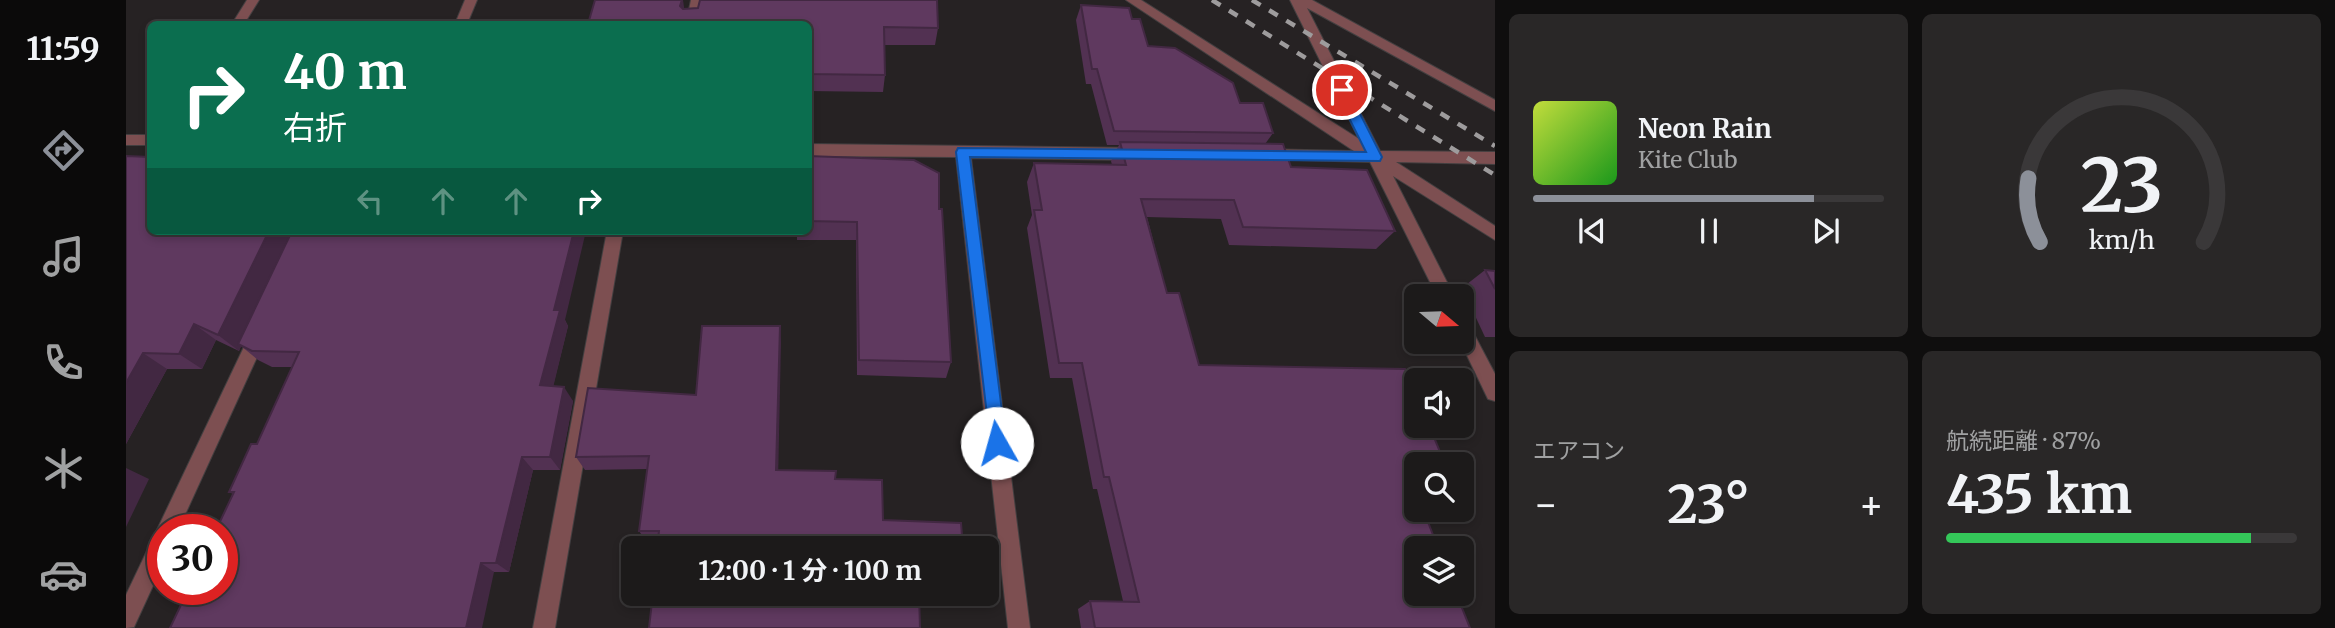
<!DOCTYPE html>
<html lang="ja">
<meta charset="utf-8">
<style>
body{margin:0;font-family:Merriweather,"Noto Sans JP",serif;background:#292727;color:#f1f3f6;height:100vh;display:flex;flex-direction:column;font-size:26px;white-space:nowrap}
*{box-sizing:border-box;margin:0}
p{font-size:23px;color:#a0a1a2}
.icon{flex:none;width:38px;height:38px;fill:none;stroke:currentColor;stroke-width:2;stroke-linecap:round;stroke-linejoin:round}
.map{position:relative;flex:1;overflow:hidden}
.panel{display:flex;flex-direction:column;gap:14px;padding:14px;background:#0f0e0e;width:840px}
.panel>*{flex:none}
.hud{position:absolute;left:21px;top:21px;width:665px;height:214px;border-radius:10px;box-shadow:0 4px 10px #0003,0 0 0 2px #3a3839;background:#0b6e4f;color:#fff;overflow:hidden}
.needle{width:46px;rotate:109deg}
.buttons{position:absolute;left:1278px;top:284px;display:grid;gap:14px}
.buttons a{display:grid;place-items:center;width:70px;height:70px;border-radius:10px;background:#1c1a1a;box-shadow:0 4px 10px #0003,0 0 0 2px #3a3839;font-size:35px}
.speed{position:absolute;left:21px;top:514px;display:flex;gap:14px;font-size:35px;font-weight:700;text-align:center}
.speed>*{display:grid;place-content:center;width:91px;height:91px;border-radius:50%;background:#1c1a1a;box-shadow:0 4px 10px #0003,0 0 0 2px #3a3839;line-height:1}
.speed .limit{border:10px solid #d22;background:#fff;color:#111}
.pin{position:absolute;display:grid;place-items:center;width:60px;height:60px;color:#fff;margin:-30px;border:4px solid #fff;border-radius:50%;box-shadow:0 2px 7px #0007}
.me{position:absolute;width:77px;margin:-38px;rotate:353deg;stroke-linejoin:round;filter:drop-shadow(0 0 5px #0008)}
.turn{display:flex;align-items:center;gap:24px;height:147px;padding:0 21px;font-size:32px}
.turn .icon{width:91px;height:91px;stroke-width:2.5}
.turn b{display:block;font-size:49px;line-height:60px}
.lanes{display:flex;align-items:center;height:66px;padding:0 21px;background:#0003;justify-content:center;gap:35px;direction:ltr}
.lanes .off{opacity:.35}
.big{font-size:52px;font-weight:700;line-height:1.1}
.panel .widget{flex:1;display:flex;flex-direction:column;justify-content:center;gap:10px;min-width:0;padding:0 24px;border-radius:10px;background:#292727}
.panel .dial{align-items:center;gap:0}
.dial svg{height:182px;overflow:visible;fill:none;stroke:#3a3839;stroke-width:7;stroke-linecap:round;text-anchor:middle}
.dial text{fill:#f1f3f6;stroke:none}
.song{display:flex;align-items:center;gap:21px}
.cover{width:84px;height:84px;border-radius:10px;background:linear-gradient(135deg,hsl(70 70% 55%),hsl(120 70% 35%))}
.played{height:7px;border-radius:4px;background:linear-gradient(90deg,#8c9099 80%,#3a3839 80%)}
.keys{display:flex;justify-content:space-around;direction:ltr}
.heat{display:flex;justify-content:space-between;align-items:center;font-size:38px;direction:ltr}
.charge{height:10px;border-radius:5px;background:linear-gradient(90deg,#34c759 87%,#3a3839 0)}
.panel .tiles{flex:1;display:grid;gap:14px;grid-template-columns:repeat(2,1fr)}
.trip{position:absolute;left:495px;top:536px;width:378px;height:70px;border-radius:10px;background:#1c1a1a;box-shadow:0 4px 10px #0003,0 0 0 2px #3a3839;font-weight:700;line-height:70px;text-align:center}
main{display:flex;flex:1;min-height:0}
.dock{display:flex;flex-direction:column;width:126px;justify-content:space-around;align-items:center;background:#0b0a0a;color:#a0a1a2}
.dock .icon{width:49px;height:49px}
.dock .active{color:#8c9099}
.dock b{font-size:32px;color:#f1f3f6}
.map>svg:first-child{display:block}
</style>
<main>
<nav class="dock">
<b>11:59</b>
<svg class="icon active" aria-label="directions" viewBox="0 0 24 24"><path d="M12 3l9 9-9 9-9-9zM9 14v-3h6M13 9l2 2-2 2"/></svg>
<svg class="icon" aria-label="music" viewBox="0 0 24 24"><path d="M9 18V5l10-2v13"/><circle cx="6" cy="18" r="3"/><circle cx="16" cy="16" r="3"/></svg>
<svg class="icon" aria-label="phone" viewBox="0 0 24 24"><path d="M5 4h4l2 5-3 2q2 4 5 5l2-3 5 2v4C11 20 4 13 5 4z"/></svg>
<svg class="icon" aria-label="climate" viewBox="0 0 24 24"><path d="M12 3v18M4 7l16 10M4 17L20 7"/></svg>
<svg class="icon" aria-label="car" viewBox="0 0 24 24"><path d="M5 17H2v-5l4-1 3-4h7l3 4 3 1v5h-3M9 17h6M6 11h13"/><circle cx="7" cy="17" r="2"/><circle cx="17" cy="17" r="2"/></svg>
</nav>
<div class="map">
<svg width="1369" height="628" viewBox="0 0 1369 628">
<rect width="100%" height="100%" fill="#262223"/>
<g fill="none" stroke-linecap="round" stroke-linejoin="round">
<g stroke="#433f40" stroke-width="2">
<g id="street">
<polygon points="121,0 133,0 118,24 106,24"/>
<polygon points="339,0 351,0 341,24 329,24"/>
<polygon points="565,0 577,0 573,24 560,24"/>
<polygon points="1000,0 1015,0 1233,139 1164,0 1186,0 1369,100 1369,111 1181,8 1254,151 1369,152 1369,164 1270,162 1369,226 1369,240 1267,176 1328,296 1311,296 1244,162 1132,159 1129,155 1137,149 1228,151"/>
<rect x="0" y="135" width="24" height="10"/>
<polygon points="682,144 1011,148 1019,154 1011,160 845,158 904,628 882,628 830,157 682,156"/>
<polygon points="481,231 497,231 429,628 407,628"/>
<polygon points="1335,319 1341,321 1369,374 1369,401 1362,399 1334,341"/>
<polygon points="133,325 139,328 142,333 52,530 37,530 37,564 8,627 0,628 0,595 127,328"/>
</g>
</g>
<use href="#street" fill="#7d4f51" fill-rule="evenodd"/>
<g stroke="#9e9c9d" stroke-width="4.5" stroke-dasharray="10 10" stroke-linecap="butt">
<polyline points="1086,0 1369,175"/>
<polyline points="1126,0 1369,146"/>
</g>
</g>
<g fill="#523152">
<polygon points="955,5 1006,19 1022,46 1114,103 1147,133 1139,144 1165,167 1269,231 1250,249 1103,245 1095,219 1021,217 1041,293 1073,365 1290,464 1290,509 1317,509 1309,513 1298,512 1344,628 955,628 952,609 964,601 997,601 971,489 967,489 946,378 924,378 901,228 906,215 901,182 908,163 986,165 985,161 993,145 981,145 965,84 960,84 950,20"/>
<polygon points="559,9 812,28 809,45 758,45 759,75 757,92 682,91 682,24"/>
<polygon points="0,156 24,231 439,320 442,326 427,386 447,401 434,470 407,470 383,572 368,572 107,494 103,492 131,444 166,367 146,367 132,360 115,346 113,351 90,340 76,369 41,369 0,444"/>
<polygon points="682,156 813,209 825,362 820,378 731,375 730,240 671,240 671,231 682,231"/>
<polygon points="1359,270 1369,271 1369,337 1359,337 1336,288"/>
<polygon points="655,342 532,541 520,541 513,531 522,469 459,470 450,457 570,395"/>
</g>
<g fill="#422842">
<polygon points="556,0 557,0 559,14 554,6"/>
<polygon points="143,231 169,231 112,344 115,346 113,351 92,335"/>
<polygon points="448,231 460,231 439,320 442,326 424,400 414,385 428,310"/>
<polygon points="68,324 90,340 76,369 53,354"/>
<polygon points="654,326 655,342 652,482 650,470"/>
<polygon points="17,353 41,369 0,444 0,383"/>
<polygon points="438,387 447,401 434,470 424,457"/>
<polygon points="396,457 407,470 383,572 370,563"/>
<polygon points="0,468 23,479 0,527"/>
<polygon points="355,563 368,572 356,628 340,628"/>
</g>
<g fill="#5f395f" stroke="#422842" stroke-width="2">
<polygon points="469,0 556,0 554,6 557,9 572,8 574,0 811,0 812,28 758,27 759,75 682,74 682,24 462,24"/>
<polygon points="955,5 1003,8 1006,19 1014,19 1022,46 1049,48 1107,83 1114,103 1137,103 1147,133 988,131 971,69 966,69"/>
<polygon points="994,142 1157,144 1165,167 1241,170 1269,231 1117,227 1108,200 1015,199 1041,293 1053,293 1073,365 1279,369 1290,394 1290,425 1303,425 1319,464 1290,464 1290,509 1297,509 1312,548 1290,548 1290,593 1330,593 1344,628 969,628 964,601 1013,602 983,477 978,477 956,363 933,363 908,210 916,210 908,163 1000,165"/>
<polygon points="0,156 24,157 24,231 143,231 92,335 68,324 53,354 17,353 0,383"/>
<polygon points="682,156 788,160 813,173 813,209 816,209 825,362 733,360 731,222 682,221"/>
<polygon points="166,231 448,231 428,310 434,310 414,385 438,387 424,457 396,457 370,563 355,563 340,628 44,628 62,590 96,590 96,530 90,530 108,492 103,492 125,444 131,444 173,352 126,351 112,344"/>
<polygon points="1359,270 1369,271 1369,289"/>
<polygon points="576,326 654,326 650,470 710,471 709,479 756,480 757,520 835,523 837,548 531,548 533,531 513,531 523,456 450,457 462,388 570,395"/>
<polygon points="527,593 793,593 794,628 523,628"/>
</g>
<polygon fill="#1a73e8" stroke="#114b97" stroke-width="2" points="1216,85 1222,90 1256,157 1254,161 844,157 880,443 877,449 871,451 865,449 830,152 832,148 1240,152 1209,90"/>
</svg>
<div class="buttons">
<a><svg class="needle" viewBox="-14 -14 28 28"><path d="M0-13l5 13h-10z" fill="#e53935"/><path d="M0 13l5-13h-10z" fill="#a0a1a2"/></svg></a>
<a><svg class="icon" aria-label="sound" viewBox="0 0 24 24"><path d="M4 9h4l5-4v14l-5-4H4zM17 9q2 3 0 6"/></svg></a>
<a><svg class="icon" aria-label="search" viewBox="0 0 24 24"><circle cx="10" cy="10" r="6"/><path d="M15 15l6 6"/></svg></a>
<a><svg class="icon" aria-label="layers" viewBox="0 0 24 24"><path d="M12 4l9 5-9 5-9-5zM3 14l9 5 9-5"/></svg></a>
</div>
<div class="speed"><div class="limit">30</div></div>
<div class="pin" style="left:1216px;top:90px;background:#d93025"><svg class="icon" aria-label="arrive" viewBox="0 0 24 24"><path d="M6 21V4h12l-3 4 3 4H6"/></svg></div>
<svg class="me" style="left:871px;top:443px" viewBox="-20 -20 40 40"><circle r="19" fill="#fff"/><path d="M0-13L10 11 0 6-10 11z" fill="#1a73e8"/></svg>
<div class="trip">12:00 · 1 分 · 100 m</div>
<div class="hud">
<div class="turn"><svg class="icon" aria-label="right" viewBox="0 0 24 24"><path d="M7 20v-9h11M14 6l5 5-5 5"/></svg><div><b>40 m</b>右折</div></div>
<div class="lanes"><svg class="icon off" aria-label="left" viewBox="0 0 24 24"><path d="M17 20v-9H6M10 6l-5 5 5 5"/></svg><svg class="icon off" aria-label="ahead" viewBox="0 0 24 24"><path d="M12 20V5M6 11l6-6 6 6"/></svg><svg class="icon off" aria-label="ahead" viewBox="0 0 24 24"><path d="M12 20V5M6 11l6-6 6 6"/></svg><svg class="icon" aria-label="right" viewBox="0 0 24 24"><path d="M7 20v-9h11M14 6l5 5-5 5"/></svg></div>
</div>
</div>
<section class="panel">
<div class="tiles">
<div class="widget">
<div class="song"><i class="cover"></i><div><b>Neon Rain</b><p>Kite Club</p></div></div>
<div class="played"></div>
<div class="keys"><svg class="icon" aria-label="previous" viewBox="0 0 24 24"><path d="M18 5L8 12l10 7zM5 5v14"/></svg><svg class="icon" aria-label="pause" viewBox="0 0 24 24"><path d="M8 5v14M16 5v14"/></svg><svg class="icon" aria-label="next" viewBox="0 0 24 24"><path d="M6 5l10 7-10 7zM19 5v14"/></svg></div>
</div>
<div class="widget dial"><svg viewBox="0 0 100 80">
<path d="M14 69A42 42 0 1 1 86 69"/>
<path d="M14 69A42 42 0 0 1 9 41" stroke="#8c9099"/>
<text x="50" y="56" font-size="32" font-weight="700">23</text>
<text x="50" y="72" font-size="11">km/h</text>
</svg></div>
<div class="widget"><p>エアコン</p>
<div class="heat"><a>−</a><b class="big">23°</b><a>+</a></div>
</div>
<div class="widget"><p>航続距離 · 87%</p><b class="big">435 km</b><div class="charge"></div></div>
</div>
</section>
</main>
